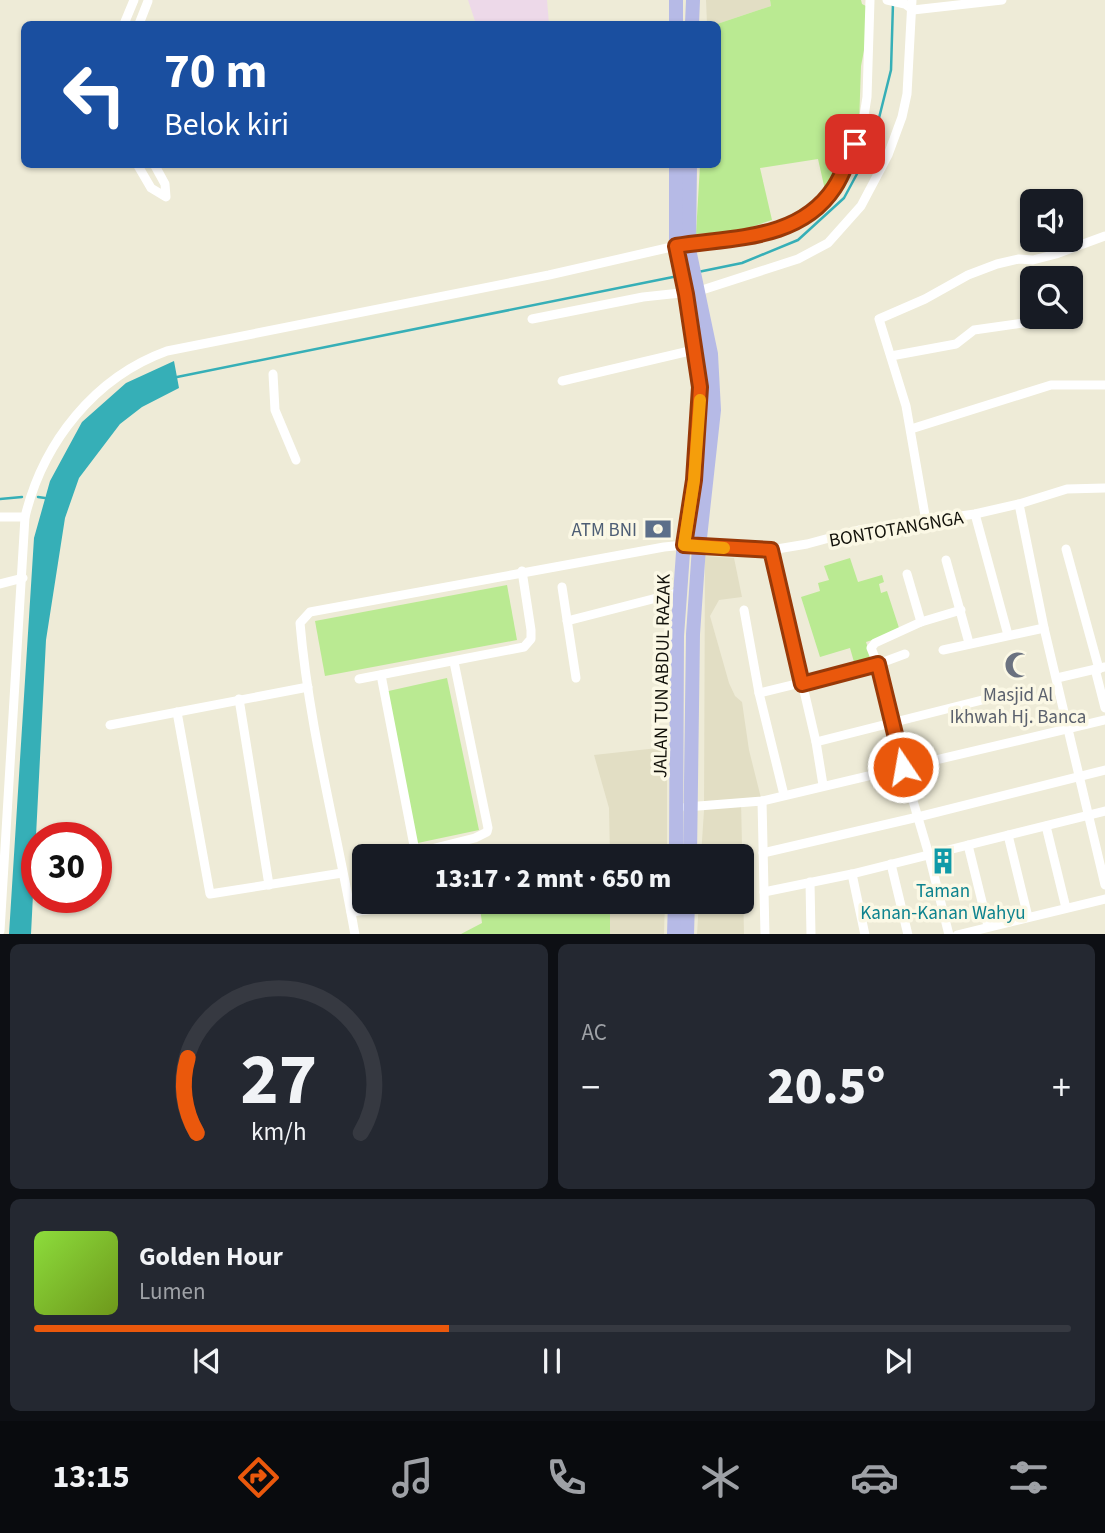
<!DOCTYPE html>
<html lang="id">
<meta charset="utf-8">
<style>
body{margin:0;font-family:"Source Sans 3",sans-serif;background:#242831;color:#f1f3f6;height:100vh;display:flex;flex-direction:column;font-size:26px;white-space:nowrap}
*{box-sizing:border-box;margin:0}
p{font-size:23px;color:#9ea1a6}
.icon{flex:none;width:38px;height:38px;fill:none;stroke:currentColor;stroke-width:2;stroke-linecap:round;stroke-linejoin:round}
.map{position:relative;height:934px;overflow:hidden}
.details{display:flex;flex-direction:column;gap:10px;padding:10px;background:#0d0f14;flex:1}
.details>*{flex:none}
.guide{position:absolute;left:21px;top:21px;width:700px;height:147px;border-radius:10px;box-shadow:0 2px 5px #0004;background:#1a4fa0;color:#fff;overflow:hidden}
.fabs{position:absolute;left:1020px;top:189px;display:grid;gap:14px}
.fabs a{display:grid;place-items:center;width:63px;height:63px;border-radius:10px;background:#171b24;box-shadow:0 2px 5px #0004;font-size:35px}
.speed{position:absolute;left:21px;top:822px;display:flex;gap:14px;font-size:35px;font-weight:700;text-align:center}
.speed>*{display:grid;place-content:center;width:91px;height:91px;border-radius:50%;background:#171b24;box-shadow:0 2px 5px #0004;line-height:1}
.speed .limit{border:10px solid #d22;background:#fff;color:#111}
.pin{position:absolute;display:grid;place-items:center;width:60px;height:60px;color:#fff;margin:-30px;border-radius:14px;box-shadow:0 4px 10px #0006}
.me{position:absolute;width:77px;margin:-38px;rotate:348deg;stroke-linejoin:round;filter:drop-shadow(0 0 5px #0008)}
.turn{display:flex;align-items:center;gap:24px;height:147px;padding:0 28px;font-size:32px}
.turn .icon{width:91px;height:91px;stroke-width:2.5}
.turn b{display:block;font-size:49px;line-height:60px}
.big{font-size:52px;font-weight:800;line-height:1.1}
.details .tile{flex:1;display:flex;flex-direction:column;justify-content:center;gap:10px;min-width:0;padding:0 24px;border-radius:10px;background:#242831}
.details .dial{align-items:center;gap:0}
.dial svg{height:182px;overflow:visible;fill:none;stroke:#363941;stroke-width:7;stroke-linecap:round;text-anchor:middle}
.dial text{fill:#f1f3f6;stroke:none}
.song{display:flex;align-items:center;gap:21px}
.cover{width:84px;height:84px;border-radius:10px;background:linear-gradient(135deg,hsl(90 70% 55%),hsl(80 70% 35%))}
.played{height:7px;border-radius:4px;background:linear-gradient(90deg,#ea580c 40%,#363941 40%)}
.keys{display:flex;justify-content:space-around;direction:ltr}
.heat{display:flex;justify-content:space-between;align-items:center;font-size:38px;direction:ltr}
.details .tiles{flex:1;display:grid;gap:10px;grid-template-columns:1fr 1fr}
.tile:last-child{grid-column:span 2}
.trip{position:absolute;left:352px;top:844px;width:402px;height:70px;border-radius:10px;background:#171b24;box-shadow:0 2px 5px #0004;font-weight:800;line-height:70px;text-align:center}
.tab-bar{display:flex;height:112px;justify-content:space-around;align-items:center;background:#090b0e;color:#9ea1a6}
.tab-bar .icon{width:49px;height:49px}
.tab-bar .active{color:#ea580c}
.tab-bar b{font-size:32px;color:#f1f3f6}
.map>svg:first-child{display:block}
</style>
<div class="map">
<svg width="1105" height="935" viewBox="0 0 1105 935">
<rect width="100%" height="100%" fill="#eeebd7"/>
<g fill="#e2dec4">
<polygon points="706,0 770,0 771,6 717,24 707,24"/>
<polygon points="705,556 734,558 742,597 719,600 710,616 729,683 735,696 742,702 749,750 761,798 741,801 744,934 697,935 699,901 742,901 742,856 701,856 704,811"/>
<polygon points="667,747 667,856 610,856 609,808 594,755"/>
<polygon points="610,901 665,901 664,934 610,934"/>
</g>
<polygon fill="#edd9e9" points="468,0 547,0 549,24 476,24"/>
<g fill="#baea92">
<polygon points="770,0 861,0 862,4 872,9 861,66 859,125 844,163 825,190 818,159 760,168 772,220 739,231 696,234 700,165 718,164 717,24 771,6"/>
<polygon points="850,558 858,582 882,575 884,582 879,584 881,593 887,591 900,631 866,642 873,664 856,669 850,648 820,657 801,597 820,591 818,583 829,580 824,566"/>
<polygon points="507,585 517,640 325,676 315,621"/>
<polygon points="447,678 479,830 413,844 384,692"/>
<polygon points="479,901 516,901 520,914 544,908 548,901 610,901 610,934 448,934 461,934 482,923"/>
</g>
<polygon fill="#36afb7" points="174,361 179,388 142,407 120,424 79,478 65,518 46,640 31,934 9,934 34,538 50,481 82,422 126,383"/>
<g fill="none" stroke-linecap="round" stroke-linejoin="round">
<g stroke="#36afb7" stroke-width="2.5">
<polyline points="698,272 742,263 798,240 844,198 872,146 891,70 893,3"/>
<polyline points="177,377 678,276"/>
<polyline points="38,497 45,498"/>
<polyline points="0,499 22,497"/>
</g>
<g stroke="#fff" stroke-width="9">
<polyline points="887,0 905,4 913,10 1002,0"/>
<polyline points="124,24 134,0"/>
<polyline points="139,24 148,1"/>
<polyline points="137,164 151,188 166,197 165,184 154,164"/>
<polyline points="532,319 643,297 699,291 798,259 828,243 861,206 888,155 902,117 907,94 912,0"/>
<polyline points="891,356 956,344 974,330 1037,321"/>
<polyline points="273,374 275,410 296,460"/>
<polyline points="562,381 698,349"/>
<polyline points="911,429 1051,385 1105,385"/>
<polyline points="1019,504 1044,628 1105,885"/>
<polyline points="975,514 1008,635"/>
<polyline points="0,517 25,517"/>
<polyline points="926,521 906,406 879,319 925,299 968,275 997,264 1019,259 1033,260 1056,254 1105,236"/>
<polyline points="1066,549 1099,669"/>
<polyline points="771,550 816,742 823,785"/>
<polyline points="946,560 969,643"/>
<polyline points="907,574 921,622"/>
<polyline points="0,584 23,578"/>
<polyline points="562,587 576,678"/>
<polyline points="744,610 759,693 784,795"/>
<polyline points="567,621 680,592"/>
<polyline points="943,650 1044,628"/>
<polyline points="1095,669 1105,708"/>
<polyline points="381,675 416,856"/>
<polyline points="1057,678 1105,667"/>
<polyline points="359,679 524,647 531,639 531,630 522,571"/>
<polyline points="759,693 878,664 905,654"/>
<polyline points="239,699 269,885"/>
<polyline points="177,712 210,894 342,873"/>
<polyline points="110,725 308,687"/>
<polyline points="816,742 994,697"/>
<polyline points="762,801 765,935"/>
<polyline points="686,807 762,801 1105,720"/>
<polyline points="1046,826 1066,908"/>
<polyline points="1008,835 1028,917"/>
<polyline points="968,845 988,926"/>
<polyline points="415,853 475,838 487,832 488,828 454,662"/>
<polyline points="763,853 918,817 1105,770"/>
<polyline points="891,864 908,935"/>
<polyline points="852,874 865,935"/>
<polyline points="810,882 811,935"/>
<polyline points="764,892 852,874 1105,811"/>
<polyline points="351,912 390,907 410,908 422,901"/>
<path d="M 0,931 L 25,517 C 43,442 95,377 167,351 L 549,275 L 676,246 L 748,237 L 793,224 L 808,215 L 835,187 L 863,122 L 867,97 L 870,0"/>
<path d="M 355,935 C 337,831 309,728 300,623 L 310,612 L 664,547 L 684,545 L 771,550 L 807,544 L 859,530 L 975,514 L 1019,504 L 1067,489 L 1105,488"/>
<polyline points="949,935 929,855 903,767 882,675 871,648 875,643 921,622 961,610"/>
<polyline points="957,935 1105,899"/>
</g>
<g stroke="#b6bae6" stroke-width="14">
<polyline points="676,24 676,0"/>
<polyline points="692,24 693,0"/>
<polyline points="676,164 676,252 686,294 700,387 694,480 684,539 677,636 676,856"/>
<polyline points="690,856 693,634 699,547 714,410 711,354 689,249 690,164"/>
<polyline points="674,935 675,901"/>
<polyline points="687,935 688,901"/>
</g>
</g>
<g fill="none" stroke-linecap="round" stroke-linejoin="round">
<g stroke="#983908" stroke-width="18">
<path id="route" d="M 855,144 C 848,158 843,175 834,188 C 799,241 731,237 676,246 L 686,294 L 700,387 L 694,480 L 684,545 L 771,550 L 802,684 L 878,664 L 903,767"/>
</g>
<use href="#route" stroke="#ea580c" stroke-width="12"/>
<polyline stroke="#f59e0b" stroke-width="12" points="700,400 694,480 684,545 724,548"/>
</g>
<defs>
<g id="bank-bare" transform="scale(2.1)"><path d="M-6-4H6V4H-6ZM0-2.3a2.3 2.3 0 1 0 0 4.6a2.3 2.3 0 1 0 0-4.6Z" fill="#5c6f8a" stroke="#fbf8e5" stroke-width="2.5" paint-order="stroke"/></g>
<g id="mosque-bare" transform="scale(2.1)"><path d="M3.5-4.9A6 6 0 1 0 3.5 4.9A5 5 0 1 1 3.5-4.9Z" fill="#6b7280" stroke="#fbf8e5" stroke-width="2.5" paint-order="stroke"/></g>
<g id="building-bare" transform="scale(2.1)"><path d="M-4-6H4V6H1V3H-1V6H-4ZM-2.5-4.3h1.7v1.8h-1.7ZM.8-4.3h1.7v1.8H.8ZM-2.5-1h1.7V.8h-1.7ZM.8-1h1.7V.8H.8Z" fill="#0f9aa8" stroke="#fbf8e5" stroke-width="2.5" paint-order="stroke"/></g>
</defs>
<g fill-rule="evenodd">
<use href="#bank-bare" x="658" y="529"/>
<use href="#mosque-bare" x="1018" y="665"/>
<use href="#building-bare" x="943" y="861"/>
</g>
<g text-anchor="middle" stroke-width="7" stroke-linejoin="round" paint-order="stroke">
<g font-size="19" fill="#13120b" stroke="#fbf8e5">
<text transform="translate(896 528) rotate(-10)" y="7">BONTOTANGNGA</text>
<text transform="translate(661 676) rotate(-89)" y="7">JALAN TUN ABDUL RAZAK</text>
</g>
<g font-size="19" fill="#4e5e75" stroke="#fbf8e5" text-anchor="end">
<text x="637" y="536">ATM BNI</text>
</g>
<g font-size="19" fill="#5b616d" stroke="#fbf8e5">
<text x="1018" y="701">Masjid Al<tspan x="1018" dy="22">Ikhwah Hj. Banca</tspan></text>
</g>
<g font-size="19" fill="#0d838f" stroke="#fbf8e5">
<text x="943" y="897">Taman<tspan x="943" dy="22">Kanan-Kanan Wahyu</tspan></text>
</g>
</g>
</svg>
<div class="fabs">
<a><svg class="icon" aria-label="sound" viewBox="0 0 24 24"><path d="M4 9h4l5-4v14l-5-4H4zM17 9q2 3 0 6"/></svg></a>
<a><svg class="icon" aria-label="search" viewBox="0 0 24 24"><circle cx="10" cy="10" r="6"/><path d="M15 15l6 6"/></svg></a>
</div>
<div class="speed"><div class="limit">30</div></div>
<div class="pin" style="left:855px;top:144px;background:#d93025"><svg class="icon" aria-label="arrive" viewBox="0 0 24 24"><path d="M6 21V4h12l-3 4 3 4H6"/></svg></div>
<svg class="me" style="left:903px;top:767px" viewBox="-20 -20 40 40"><circle r="17" fill="#ea580c" stroke="#fff" stroke-width="3"/><path d="M0-11L8 9 0 5-8 9z" fill="#fff"/></svg>
<div class="trip">13:17 · 2 mnt · 650 m</div>
<div class="guide">
<div class="turn"><svg class="icon" aria-label="left" viewBox="0 0 24 24"><path d="M17 20v-9H6M10 6l-5 5 5 5"/></svg><div><b>70 m</b>Belok kiri</div></div>
</div>
</div>
<section class="details">
<div class="tiles">
<div class="tile dial"><svg viewBox="0 0 100 80">
<path d="M14 69A42 42 0 1 1 86 69"/>
<path d="M14 69A42 42 0 0 1 10 36" stroke="#ea580c"/>
<text x="50" y="56" font-size="32" font-weight="700">27</text>
<text x="50" y="72" font-size="11">km/h</text>
</svg></div>
<div class="tile"><p>AC</p>
<div class="heat"><a>−</a><b class="big">20.5°</b><a>+</a></div>
</div>
<div class="tile">
<div class="song"><i class="cover"></i><div><b>Golden Hour</b><p>Lumen</p></div></div>
<div class="played"></div>
<div class="keys"><svg class="icon" aria-label="previous" viewBox="0 0 24 24"><path d="M18 5L8 12l10 7zM5 5v14"/></svg><svg class="icon" aria-label="pause" viewBox="0 0 24 24"><path d="M8 5v14M16 5v14"/></svg><svg class="icon" aria-label="next" viewBox="0 0 24 24"><path d="M6 5l10 7-10 7zM19 5v14"/></svg></div>
</div>
</div>
</section>
<nav class="tab-bar">
<b>13:15</b>
<svg class="icon active" aria-label="directions" viewBox="0 0 24 24"><path d="M12 3l9 9-9 9-9-9zM9 14v-3h6M13 9l2 2-2 2"/></svg>
<svg class="icon" aria-label="music" viewBox="0 0 24 24"><path d="M9 18V5l10-2v13"/><circle cx="6" cy="18" r="3"/><circle cx="16" cy="16" r="3"/></svg>
<svg class="icon" aria-label="phone" viewBox="0 0 24 24"><path d="M5 4h4l2 5-3 2q2 4 5 5l2-3 5 2v4C11 20 4 13 5 4z"/></svg>
<svg class="icon" aria-label="climate" viewBox="0 0 24 24"><path d="M12 3v18M4 7l16 10M4 17L20 7"/></svg>
<svg class="icon" aria-label="car" viewBox="0 0 24 24"><path d="M5 17H2v-5l4-1 3-4h7l3 4 3 1v5h-3M9 17h6M6 11h13"/><circle cx="7" cy="17" r="2"/><circle cx="17" cy="17" r="2"/></svg>
<svg class="icon" aria-label="filters" viewBox="0 0 24 24"><path d="M4 7h16M4 17h16"/><circle cx="9" cy="7" r="2"/><circle cx="15" cy="17" r="2"/></svg>
</nav>
